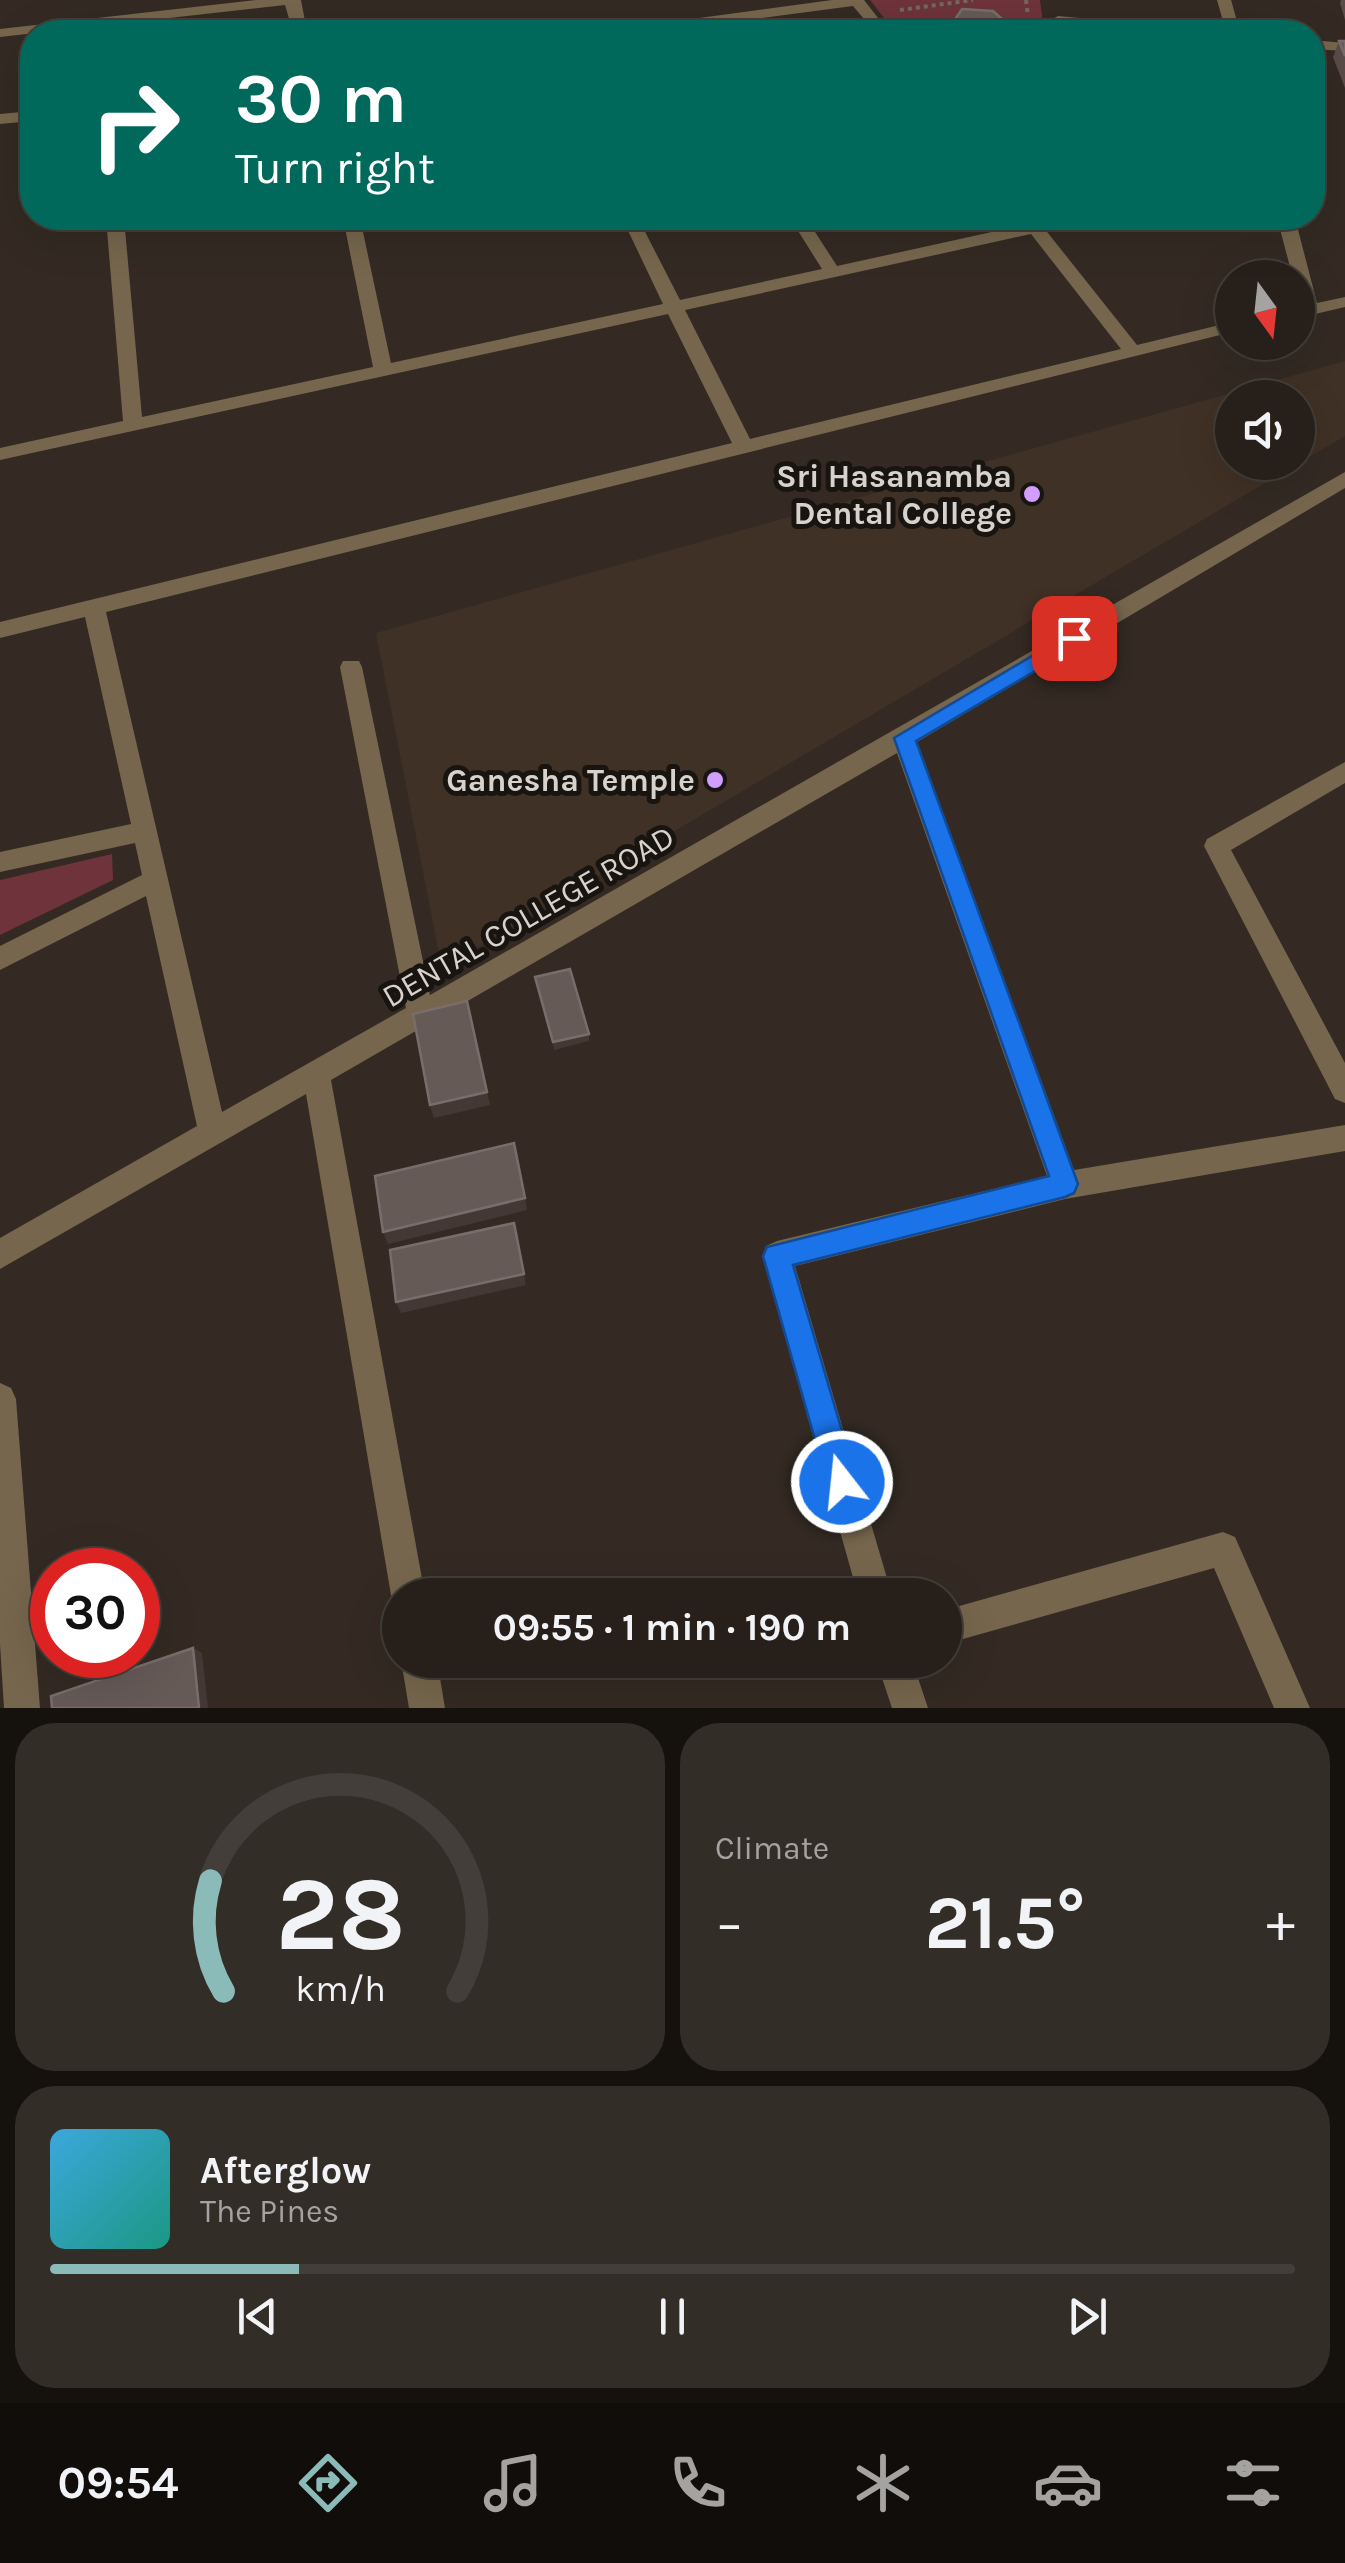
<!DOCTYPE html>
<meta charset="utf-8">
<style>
body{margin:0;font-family:Karla,sans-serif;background:#332d27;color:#f1f3f6;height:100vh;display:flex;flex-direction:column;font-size:38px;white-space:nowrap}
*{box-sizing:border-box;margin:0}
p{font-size:32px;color:#a4a3a2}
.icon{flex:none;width:55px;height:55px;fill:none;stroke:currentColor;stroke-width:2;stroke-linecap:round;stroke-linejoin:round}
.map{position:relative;height:1708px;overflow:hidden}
.side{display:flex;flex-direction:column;gap:15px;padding:15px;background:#15120e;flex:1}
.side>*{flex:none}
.banner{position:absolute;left:20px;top:20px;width:1305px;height:210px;border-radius:40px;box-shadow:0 10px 40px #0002,0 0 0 2px #433e39;background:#00695c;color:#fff;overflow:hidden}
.needle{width:65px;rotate:165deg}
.tools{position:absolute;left:1215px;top:260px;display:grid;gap:20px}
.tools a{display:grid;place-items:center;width:100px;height:100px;border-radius:50%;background:#27201a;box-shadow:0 10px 40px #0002,0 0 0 2px #433e39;font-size:50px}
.speed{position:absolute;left:30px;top:1548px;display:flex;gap:20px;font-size:50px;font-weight:700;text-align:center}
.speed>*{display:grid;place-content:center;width:130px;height:130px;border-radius:50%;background:#27201a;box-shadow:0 10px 40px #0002,0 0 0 2px #433e39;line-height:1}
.speed .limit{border:15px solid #d22;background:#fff;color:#111}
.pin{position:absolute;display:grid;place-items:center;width:85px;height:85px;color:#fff;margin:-42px;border-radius:20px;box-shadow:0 5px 15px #0006}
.me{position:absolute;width:110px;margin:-55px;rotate:344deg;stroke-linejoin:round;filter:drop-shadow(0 0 8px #0008)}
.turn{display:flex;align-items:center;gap:35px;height:210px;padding:0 50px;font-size:45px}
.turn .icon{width:130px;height:130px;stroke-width:2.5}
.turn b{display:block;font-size:70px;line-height:85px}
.big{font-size:75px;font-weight:700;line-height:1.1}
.side .widget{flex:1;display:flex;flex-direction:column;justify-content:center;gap:15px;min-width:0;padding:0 35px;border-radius:40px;background:#332d27}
.side .dial{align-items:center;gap:0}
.dial svg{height:260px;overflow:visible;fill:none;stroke:#433e39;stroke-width:7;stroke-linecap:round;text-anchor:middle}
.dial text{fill:#f1f3f6;stroke:none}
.song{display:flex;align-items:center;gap:30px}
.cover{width:120px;height:120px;border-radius:15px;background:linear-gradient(135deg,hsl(200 70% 55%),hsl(170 70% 35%))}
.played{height:10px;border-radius:5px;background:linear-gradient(90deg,#8bbbb9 20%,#433e39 20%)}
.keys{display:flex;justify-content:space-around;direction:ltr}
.heat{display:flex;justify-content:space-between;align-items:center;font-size:55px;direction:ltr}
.side .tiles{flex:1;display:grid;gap:15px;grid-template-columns:1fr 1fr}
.widget:last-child{grid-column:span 2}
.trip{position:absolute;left:382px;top:1578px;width:580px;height:100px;border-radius:50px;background:#27201a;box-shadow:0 10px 40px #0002,0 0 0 2px #433e39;font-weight:700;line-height:100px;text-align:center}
.dock{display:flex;height:160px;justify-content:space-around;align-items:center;background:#100d0a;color:#a4a3a2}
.dock .icon{width:70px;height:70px}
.dock .on{color:#8bbbb9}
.dock b{font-size:45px;color:#f1f3f6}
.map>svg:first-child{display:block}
</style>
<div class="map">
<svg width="1345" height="1708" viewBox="0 0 1345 1708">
<rect width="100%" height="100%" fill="#342a23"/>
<path fill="#403126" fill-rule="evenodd" d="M 1345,361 L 1345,436 L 442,968 L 376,633 ZM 1232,398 L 1298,398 L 1298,462 L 1232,462 Z"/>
<g fill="#6e333b">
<polygon points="870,0 1040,0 1044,32 895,32"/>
<polygon points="112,854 113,880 0,935 0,880"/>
</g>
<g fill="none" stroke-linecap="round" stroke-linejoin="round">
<g stroke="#716862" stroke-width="4" stroke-dasharray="4 4" stroke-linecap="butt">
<polyline points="1026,0 1028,16"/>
<polyline points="900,10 973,0"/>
<polyline points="909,20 919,32"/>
</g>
<g fill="#76664d" fill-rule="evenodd">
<polygon points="256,0 301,0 307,32 293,32 285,5 0,37 0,29"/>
<polygon points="832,0 864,0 889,32 875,32 853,6 654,32 618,32 625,28"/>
<polygon points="1217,0 1231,0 1240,32 1226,32"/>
<polygon points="1058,16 1188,28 1195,32 1146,32 1053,23 1051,20"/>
<polygon points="1312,40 1345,43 1345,51 1312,49"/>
<polygon points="32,111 32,121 0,124 0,114"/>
<path d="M 106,218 L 124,218 L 142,417 L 373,367 L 343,218 L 360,218 L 391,363 L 663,304 L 622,218 L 638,218 L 680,300 L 822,269 L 790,218 L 806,218 L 837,266 L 1024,225 L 1019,218 L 1036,218 L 1137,345 L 1232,322 L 1232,332 L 106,612 L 222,1112 L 406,1008 L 340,667 L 343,661 L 359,661 L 362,667 L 430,995 L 1345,472 L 1345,488 L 917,742 L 1074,1170 L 1345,1125 L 1345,1151 L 1065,1199 L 795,1266 L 892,1595 L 858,1595 L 762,1256 L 766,1246 L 777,1241 L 1047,1176 L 897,753 L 331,1080 L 425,1595 L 400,1595 L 400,1609 L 391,1595 L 306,1094 L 0,1269 L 0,1238 L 197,1126 L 146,896 L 0,970 L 0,946 L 142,875 L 135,843 L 0,872 L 0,852 L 131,824 L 85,617 L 0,638 L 0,622 L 732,443 L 668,314 L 0,460 L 0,448 L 123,421 ZM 1031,234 L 1121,349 L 750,439 L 685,310 Z"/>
<polygon points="1277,218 1295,218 1317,303 1345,297 1345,307 1298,318 1298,278 1293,278"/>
<polygon points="1345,762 1345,783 1231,850 1345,1063 1345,1103 1335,1099 1204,846 1207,839"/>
<polygon points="0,1383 11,1388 16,1399 40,1708 4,1708 0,1644"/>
<polygon points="1223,1532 1235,1537 1310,1708 1274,1708 1214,1568 945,1644 945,1610"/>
<polygon points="401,1660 437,1660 445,1708 409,1708"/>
<polygon points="876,1660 912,1660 928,1708 892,1708"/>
</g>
</g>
<g fill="#594c49">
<polygon points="1341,0 1345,0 1345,20 1340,3"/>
<polygon points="1339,41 1345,41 1345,88 1333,57"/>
</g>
<g fill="#443834">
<polygon points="471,1016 490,1105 434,1118 430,1105"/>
<polygon points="589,1034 589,1041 554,1050 553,1042"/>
<polygon points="525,1198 527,1210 388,1244 383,1232"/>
<polygon points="514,1223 526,1285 401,1313 396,1302"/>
<polygon points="193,1648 202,1653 208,1708 199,1708"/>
</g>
<g fill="#665a57" stroke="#786d6a" stroke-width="2.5">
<polygon points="962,9 993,11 1011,27 1007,32 959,32 952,24"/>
<polygon points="1339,41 1345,41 1345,56"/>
<polygon points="570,969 589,1034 553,1042 535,977"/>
<polygon points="467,1001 487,1092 430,1105 413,1014"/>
<polygon points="514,1143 525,1198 383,1232 375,1176"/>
<polygon points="514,1223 524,1274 396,1302 390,1250"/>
<polygon points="193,1648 199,1708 52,1708 51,1696"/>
</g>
<polygon fill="#1a73e8" stroke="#114b97" stroke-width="2.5" points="1074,631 1084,638 1081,644 916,741 1078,1184 1074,1193 1065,1197 793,1265 857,1482 853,1493 842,1497 831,1493 827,1482 763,1256 767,1247 1049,1176 894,738"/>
<g fill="#d19dfe" stroke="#181410" stroke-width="4">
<circle cx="1032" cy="494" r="10"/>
<circle cx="715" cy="780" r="10"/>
</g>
<g text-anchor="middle" stroke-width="10" stroke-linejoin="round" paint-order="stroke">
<g font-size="32" font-weight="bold" fill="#d8d2cd" stroke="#181410" text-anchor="end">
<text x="1012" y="487">Sri Hasanamba<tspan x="1012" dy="37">Dental College</tspan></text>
<text x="695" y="791">Ganesha Temple</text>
</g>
<g font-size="32" fill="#d8d2cd" stroke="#181410">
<text transform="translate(528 916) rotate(-30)" y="11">DENTAL COLLEGE ROAD</text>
</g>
</g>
</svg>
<div class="tools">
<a><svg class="needle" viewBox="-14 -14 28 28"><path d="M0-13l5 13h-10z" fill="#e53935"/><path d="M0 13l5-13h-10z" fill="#a4a3a2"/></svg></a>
<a><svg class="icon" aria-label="sound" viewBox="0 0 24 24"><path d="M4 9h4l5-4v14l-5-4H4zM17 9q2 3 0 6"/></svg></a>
</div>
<div class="speed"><div class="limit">30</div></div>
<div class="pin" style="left:1074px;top:638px;background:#d93025"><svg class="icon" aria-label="arrive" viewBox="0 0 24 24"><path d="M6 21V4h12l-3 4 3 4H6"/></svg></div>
<svg class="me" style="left:842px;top:1482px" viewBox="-20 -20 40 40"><circle r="17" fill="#1a73e8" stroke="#fff" stroke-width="3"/><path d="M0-11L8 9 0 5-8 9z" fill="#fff"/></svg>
<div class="trip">09:55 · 1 min · 190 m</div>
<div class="banner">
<div class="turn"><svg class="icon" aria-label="right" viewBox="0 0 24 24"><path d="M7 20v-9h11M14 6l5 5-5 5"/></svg><div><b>30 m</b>Turn right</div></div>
</div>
</div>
<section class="side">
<div class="tiles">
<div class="widget dial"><svg viewBox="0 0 100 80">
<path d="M14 69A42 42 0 1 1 86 69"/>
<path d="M14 69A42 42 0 0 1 10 35" stroke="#8bbbb9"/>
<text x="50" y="56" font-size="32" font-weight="700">28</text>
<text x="50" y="72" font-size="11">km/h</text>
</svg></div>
<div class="widget"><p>Climate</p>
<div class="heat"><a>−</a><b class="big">21.5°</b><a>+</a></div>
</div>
<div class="widget">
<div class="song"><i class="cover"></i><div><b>Afterglow</b><p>The Pines</p></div></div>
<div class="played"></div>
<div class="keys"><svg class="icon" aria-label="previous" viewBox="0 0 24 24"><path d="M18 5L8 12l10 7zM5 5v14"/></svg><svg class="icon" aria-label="pause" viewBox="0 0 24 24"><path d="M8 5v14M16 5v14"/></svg><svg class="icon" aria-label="next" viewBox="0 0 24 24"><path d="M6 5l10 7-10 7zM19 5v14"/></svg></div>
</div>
</div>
</section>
<nav class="dock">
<b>09:54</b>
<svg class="icon on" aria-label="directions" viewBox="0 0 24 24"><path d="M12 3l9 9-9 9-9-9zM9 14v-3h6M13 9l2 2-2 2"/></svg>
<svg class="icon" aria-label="music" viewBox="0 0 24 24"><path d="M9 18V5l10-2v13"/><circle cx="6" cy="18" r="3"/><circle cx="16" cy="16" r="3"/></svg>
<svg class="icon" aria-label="phone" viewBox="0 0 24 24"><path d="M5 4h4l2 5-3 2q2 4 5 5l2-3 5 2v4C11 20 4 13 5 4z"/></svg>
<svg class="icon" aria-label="climate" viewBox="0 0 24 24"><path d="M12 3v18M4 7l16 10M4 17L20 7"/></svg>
<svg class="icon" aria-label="car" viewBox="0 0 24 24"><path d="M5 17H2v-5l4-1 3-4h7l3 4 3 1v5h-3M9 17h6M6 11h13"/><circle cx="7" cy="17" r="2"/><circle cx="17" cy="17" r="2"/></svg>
<svg class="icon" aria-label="filters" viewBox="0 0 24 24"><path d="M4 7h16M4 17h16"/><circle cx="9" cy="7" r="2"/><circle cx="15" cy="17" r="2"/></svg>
</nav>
